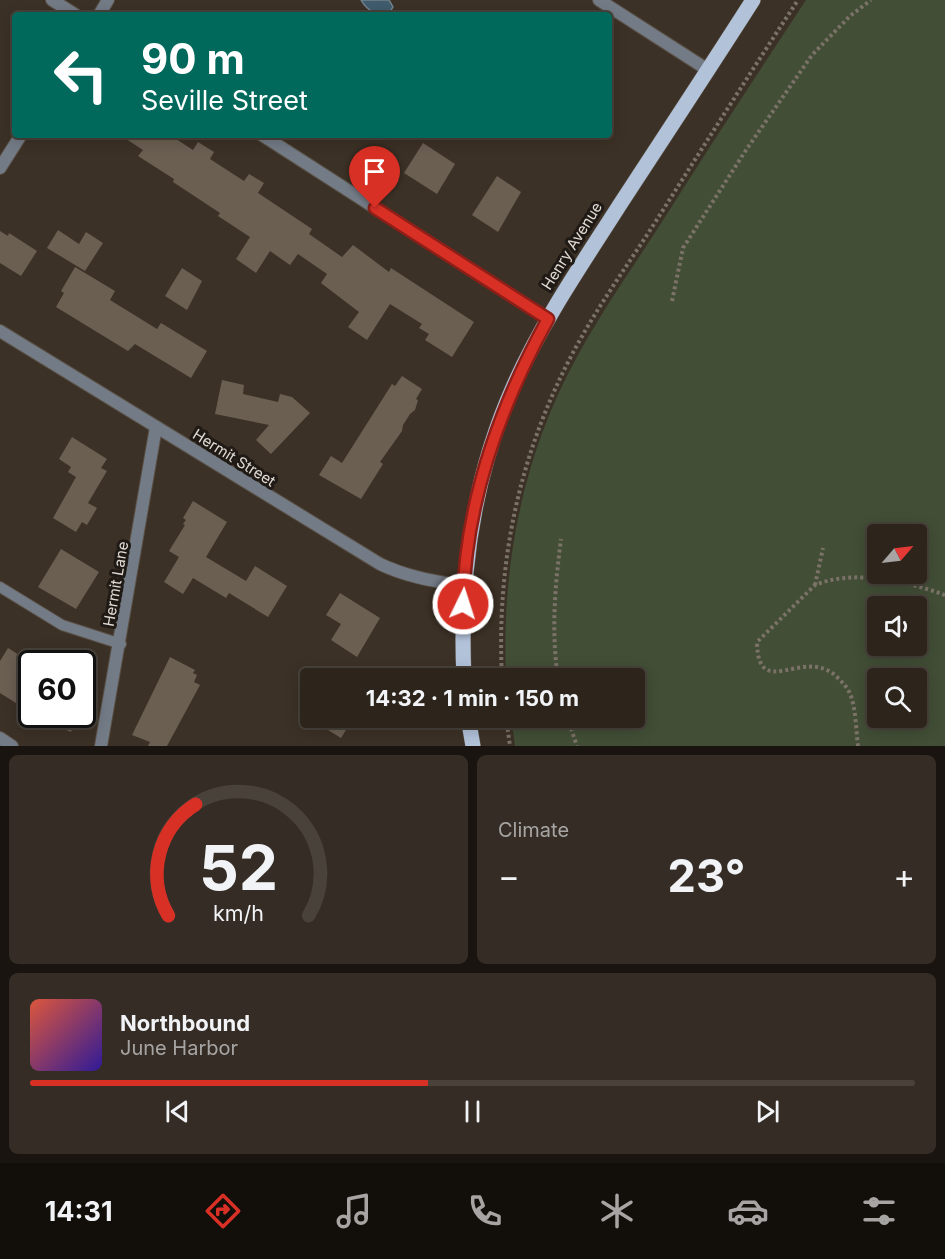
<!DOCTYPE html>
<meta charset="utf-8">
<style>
body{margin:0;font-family:Inter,sans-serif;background:#352d25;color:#f1f3f6;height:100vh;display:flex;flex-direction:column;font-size:22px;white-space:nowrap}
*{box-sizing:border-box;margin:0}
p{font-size:20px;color:#a7a5a3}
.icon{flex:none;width:33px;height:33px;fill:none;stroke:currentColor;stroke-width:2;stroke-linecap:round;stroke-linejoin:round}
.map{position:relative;height:746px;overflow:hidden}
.side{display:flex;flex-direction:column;gap:9px;padding:9px;background:#19140f;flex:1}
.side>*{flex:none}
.guide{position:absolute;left:12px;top:12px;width:600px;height:126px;border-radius:6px;box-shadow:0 3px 15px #0003,0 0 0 2px #48423b;background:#00695c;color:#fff;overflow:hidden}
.needle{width:39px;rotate:62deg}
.buttons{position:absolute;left:867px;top:524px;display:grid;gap:12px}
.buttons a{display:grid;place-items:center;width:60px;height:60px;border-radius:6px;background:#2d251c;box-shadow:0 3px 15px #0003,0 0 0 2px #48423b;font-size:30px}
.speed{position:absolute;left:18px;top:650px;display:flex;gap:12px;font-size:30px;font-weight:700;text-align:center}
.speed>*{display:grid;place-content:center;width:78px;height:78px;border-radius:50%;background:#2d251c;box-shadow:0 3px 15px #0003,0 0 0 2px #48423b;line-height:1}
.speed .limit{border:3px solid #111;border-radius:9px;background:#fff;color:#111}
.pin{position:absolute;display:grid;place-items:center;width:51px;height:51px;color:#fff;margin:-62px -26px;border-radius:50% 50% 50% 0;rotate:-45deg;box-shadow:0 0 6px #0007}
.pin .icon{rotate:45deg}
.me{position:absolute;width:66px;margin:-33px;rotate:4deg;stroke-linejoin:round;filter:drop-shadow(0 0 4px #0008)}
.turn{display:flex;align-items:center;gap:21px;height:126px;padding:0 30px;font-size:27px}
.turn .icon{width:78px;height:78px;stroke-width:2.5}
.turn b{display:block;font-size:42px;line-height:51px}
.big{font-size:45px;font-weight:700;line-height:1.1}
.side .widget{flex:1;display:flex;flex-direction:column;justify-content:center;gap:9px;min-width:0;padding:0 21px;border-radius:9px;background:#352d25}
.side .dial{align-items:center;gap:0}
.dial svg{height:156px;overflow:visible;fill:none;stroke:#48423b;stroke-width:7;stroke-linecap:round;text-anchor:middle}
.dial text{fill:#f1f3f6;stroke:none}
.song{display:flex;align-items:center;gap:18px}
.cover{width:72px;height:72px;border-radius:9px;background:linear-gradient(135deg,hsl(10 70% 55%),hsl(250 70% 35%))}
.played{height:6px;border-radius:3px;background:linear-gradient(90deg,#d93025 45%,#48423b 45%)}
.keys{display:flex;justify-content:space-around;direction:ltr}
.heat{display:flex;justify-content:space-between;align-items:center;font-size:33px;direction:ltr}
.side .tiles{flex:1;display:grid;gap:9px;grid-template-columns:1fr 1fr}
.widget:last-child{grid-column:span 2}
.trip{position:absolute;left:300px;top:668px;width:345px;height:60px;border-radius:6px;background:#2d251c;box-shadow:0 3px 15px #0003,0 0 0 2px #48423b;font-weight:700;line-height:60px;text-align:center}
.dock{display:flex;height:96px;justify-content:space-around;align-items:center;background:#120f0b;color:#a7a5a3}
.dock .icon{width:42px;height:42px}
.dock .on{color:#d93025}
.dock b{font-size:27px;color:#f1f3f6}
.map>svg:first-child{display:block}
</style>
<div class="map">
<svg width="945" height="746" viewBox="0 0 945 746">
<rect width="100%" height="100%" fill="#3c3126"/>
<path fill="#424e36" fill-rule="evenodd" d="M 806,0 L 945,0 L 945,746 L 515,746 L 511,717 L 634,717 L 634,678 L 506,678 C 501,566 523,453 578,355 C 602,311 631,270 658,228 C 706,152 756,76 806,0 ZM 878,534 L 916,534 L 916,573 L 878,573 ZM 878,606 L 916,606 L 916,645 L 878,645 ZM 878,678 L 916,678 L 916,717 L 878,717 Z"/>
<path fill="#405c6d" stroke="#71828c" stroke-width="1.5" d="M 361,0 L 389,0 L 393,7 L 388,15 C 376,15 367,11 361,0 Z"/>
<g fill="#6b5f52">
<polygon points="120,135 170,135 193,150 198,142 214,152 210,159 244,181 249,174 264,183 258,193 312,229 309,234 342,257 353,245 389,272 391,268 474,322 452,357 425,340 429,334 419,328 422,324 390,304 367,340 348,327 359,312 321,283 327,274 298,254 290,265 270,251 256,273 236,259 250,237 218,216 220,213 173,182 174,179 138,156 143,150"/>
<polygon points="423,143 455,164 437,194 404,173"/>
<polygon points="497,176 521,192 498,232 472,215"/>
<polygon points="58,230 79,244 86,232 103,243 85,271 47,248"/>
<polygon points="0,231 8,236 9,233 37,251 21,276 0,263"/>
<polygon points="75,267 115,291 110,300 157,329 161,323 207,351 191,378 135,344 128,351 56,307 64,293 61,291"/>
<polygon points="182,268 202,281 187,310 165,296"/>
<polygon points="402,376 422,389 416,399 418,400 415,410 410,414 403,425 402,431 380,462 383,464 361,499 319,475 331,456 342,463 392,384 395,386"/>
<polygon points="222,380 244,385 243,394 278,402 280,394 292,397 310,413 271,454 256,440 269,425 215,414"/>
<polygon points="72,437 107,459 101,468 107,471 88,503 97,508 87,525 82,522 76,532 53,518 76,477 68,472 71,467 59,459"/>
<polygon points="193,501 227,522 206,557 246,581 255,566 287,586 268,617 229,593 226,598 193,578 183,594 164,582 179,557 169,551 185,525 183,524 186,520 183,518"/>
<polygon points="61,549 99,572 76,609 38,587"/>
<polygon points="340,593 380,618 357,657 331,640 341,624 326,615"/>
<polygon points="8,648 32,663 32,713 0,693 0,661"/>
<polygon points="170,657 195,670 193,673 197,675 194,682 200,685 167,746 148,746 150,742 132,735"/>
<polygon points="27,714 78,714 71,732"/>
<polygon points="307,717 354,717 341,738"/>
</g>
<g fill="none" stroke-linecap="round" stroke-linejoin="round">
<g stroke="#5a5045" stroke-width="12">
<polyline id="lane" points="0,587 62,625 121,644"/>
</g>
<g stroke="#5a5045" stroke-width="14">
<g id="street">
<polyline points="52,0 76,15"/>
<polyline points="599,0 708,70"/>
<polyline points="99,15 108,0"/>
<polyline points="262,135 548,319"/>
<polyline points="0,168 21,135"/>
<path d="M 0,331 L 380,564 C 407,577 434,581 463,586"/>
<polyline points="0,738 12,746"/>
<polyline points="101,746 156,427"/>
</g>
</g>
<g stroke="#5a5045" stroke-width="16">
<g id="primary">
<path d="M 464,678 C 459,576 472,479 514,385 C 542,322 582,264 619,206 C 664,137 709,69 753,0"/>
<polyline points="468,717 473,746"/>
</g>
</g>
<g stroke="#7b7268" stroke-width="4" stroke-dasharray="3 3" stroke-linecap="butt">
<polyline points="672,301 683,248 746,150 812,55 850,16 871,0"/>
<polyline points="815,585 823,548"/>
<path d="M 502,678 C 496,561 520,450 576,347 C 600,303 629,263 656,221 C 703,147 750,73 798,0"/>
<path d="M 558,678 C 551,631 555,586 561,539"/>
<polyline points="506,717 510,746"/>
<polyline points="567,717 577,746"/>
<path d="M 858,746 C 856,730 856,711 851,696 C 848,688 843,683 837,677 C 804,645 758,703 757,642 L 815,585 C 854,569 906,581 945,595"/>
</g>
<use href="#lane" stroke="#737b86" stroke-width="10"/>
<use href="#street" stroke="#737b86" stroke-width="12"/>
<use href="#primary" stroke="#b2c2d9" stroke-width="15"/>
</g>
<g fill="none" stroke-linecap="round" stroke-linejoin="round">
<g stroke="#8d1f18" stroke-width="15">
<path id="route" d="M 375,208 L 548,319 C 500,406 465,504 463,604"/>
</g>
<use href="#route" stroke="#d93025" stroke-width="10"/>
</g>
<g text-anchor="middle" stroke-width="6" stroke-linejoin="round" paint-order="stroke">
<g font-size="15" fill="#e2dbd4" stroke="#1f1a15">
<text transform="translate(572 246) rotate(-58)" y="5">Henry Avenue</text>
<text transform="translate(234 458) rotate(32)" y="5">Hermit Street</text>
<text transform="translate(116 584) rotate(-80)" y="5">Hermit Lane</text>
</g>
</g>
</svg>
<div class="buttons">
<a><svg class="needle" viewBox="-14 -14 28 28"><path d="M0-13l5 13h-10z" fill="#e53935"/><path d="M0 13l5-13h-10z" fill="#a7a5a3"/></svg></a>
<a><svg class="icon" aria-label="sound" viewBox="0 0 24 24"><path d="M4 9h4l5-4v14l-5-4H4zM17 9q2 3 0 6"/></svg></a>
<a><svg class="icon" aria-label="search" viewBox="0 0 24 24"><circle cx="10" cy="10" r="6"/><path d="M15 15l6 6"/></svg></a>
</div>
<div class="speed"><div class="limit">60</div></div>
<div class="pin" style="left:375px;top:208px;background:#d93025"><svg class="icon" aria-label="arrive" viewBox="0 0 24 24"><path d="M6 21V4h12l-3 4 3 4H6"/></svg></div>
<svg class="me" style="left:463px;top:604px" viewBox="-20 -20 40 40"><circle r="17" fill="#d93025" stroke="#fff" stroke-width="3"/><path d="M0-11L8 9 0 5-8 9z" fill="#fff"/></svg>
<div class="trip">14:32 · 1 min · 150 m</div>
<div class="guide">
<div class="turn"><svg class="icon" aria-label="left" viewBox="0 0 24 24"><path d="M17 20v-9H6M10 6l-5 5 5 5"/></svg><div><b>90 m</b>Seville Street</div></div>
</div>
</div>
<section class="side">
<div class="tiles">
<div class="widget dial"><svg viewBox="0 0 100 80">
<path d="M14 69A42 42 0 1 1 86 69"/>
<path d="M14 69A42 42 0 0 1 28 12" stroke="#d93025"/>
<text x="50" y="56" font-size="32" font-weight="700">52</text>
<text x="50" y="72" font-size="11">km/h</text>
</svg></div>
<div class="widget"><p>Climate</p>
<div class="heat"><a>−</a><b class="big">23°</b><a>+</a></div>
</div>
<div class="widget">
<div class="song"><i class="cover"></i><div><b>Northbound</b><p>June Harbor</p></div></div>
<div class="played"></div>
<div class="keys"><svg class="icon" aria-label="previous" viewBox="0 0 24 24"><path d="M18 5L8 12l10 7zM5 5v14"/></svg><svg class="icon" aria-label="pause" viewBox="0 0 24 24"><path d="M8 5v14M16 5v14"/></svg><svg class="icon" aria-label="next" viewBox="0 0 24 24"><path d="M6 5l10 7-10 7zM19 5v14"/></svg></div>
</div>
</div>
</section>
<nav class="dock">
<b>14:31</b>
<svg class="icon on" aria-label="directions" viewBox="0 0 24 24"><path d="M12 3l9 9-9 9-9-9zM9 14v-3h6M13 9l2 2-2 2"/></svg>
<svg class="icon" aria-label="music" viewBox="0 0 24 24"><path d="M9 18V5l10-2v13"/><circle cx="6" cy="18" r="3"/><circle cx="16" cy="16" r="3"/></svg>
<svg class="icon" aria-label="phone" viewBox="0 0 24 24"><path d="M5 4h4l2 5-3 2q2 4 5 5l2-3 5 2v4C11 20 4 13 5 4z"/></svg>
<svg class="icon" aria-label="climate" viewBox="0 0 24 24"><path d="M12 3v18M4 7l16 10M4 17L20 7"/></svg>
<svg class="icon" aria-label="car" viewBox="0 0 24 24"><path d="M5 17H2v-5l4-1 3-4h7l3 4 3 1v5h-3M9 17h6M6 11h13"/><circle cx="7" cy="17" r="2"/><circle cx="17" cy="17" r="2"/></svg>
<svg class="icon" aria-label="filters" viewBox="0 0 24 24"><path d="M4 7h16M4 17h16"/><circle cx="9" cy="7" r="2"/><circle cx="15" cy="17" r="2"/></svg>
</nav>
